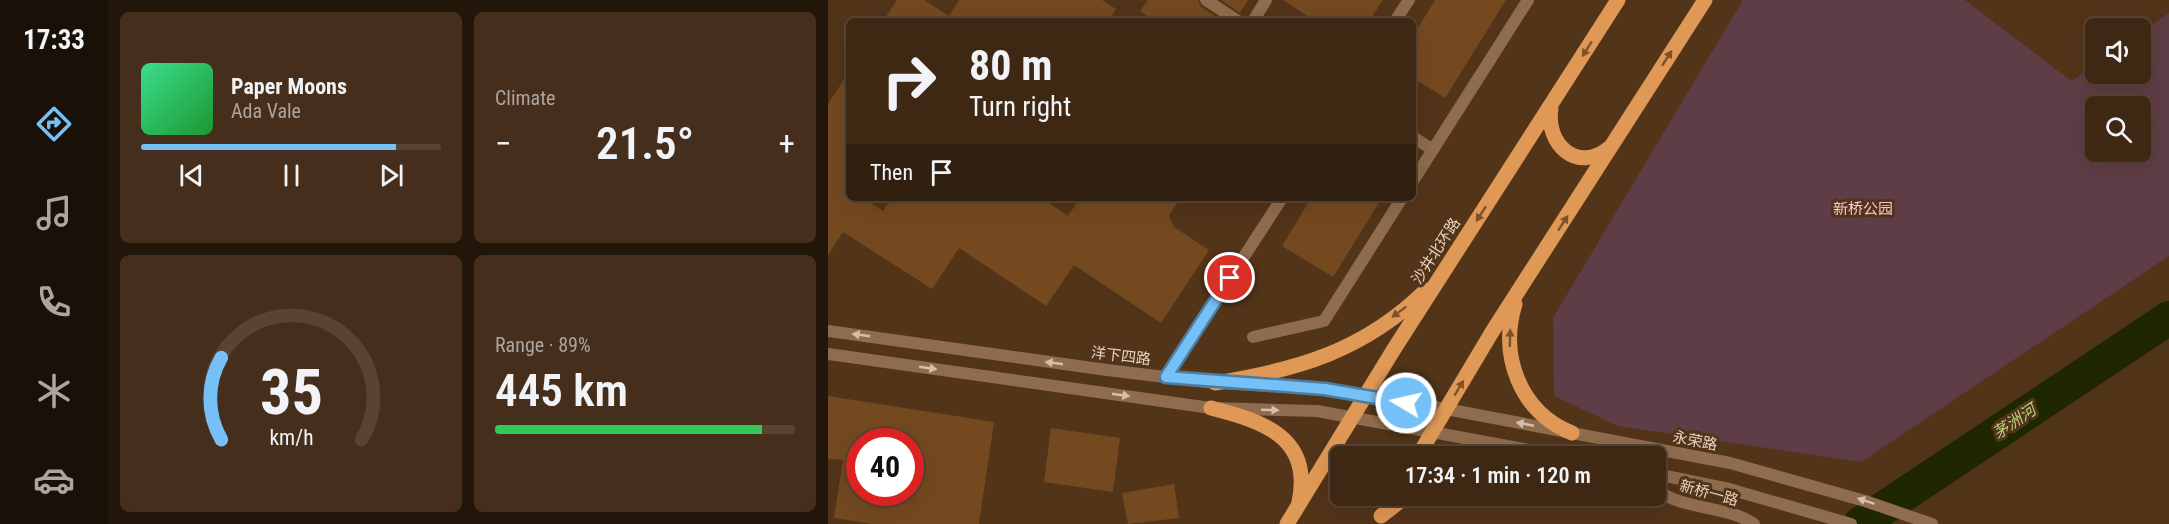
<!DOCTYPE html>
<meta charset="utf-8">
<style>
body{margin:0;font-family:"Roboto Condensed","Noto Sans SC",sans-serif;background:#452f1c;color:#f1f3f6;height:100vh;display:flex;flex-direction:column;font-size:22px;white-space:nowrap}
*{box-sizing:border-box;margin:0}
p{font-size:20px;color:#ada5a0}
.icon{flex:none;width:33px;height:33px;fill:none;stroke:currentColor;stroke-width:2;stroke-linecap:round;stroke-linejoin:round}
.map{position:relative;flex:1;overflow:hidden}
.side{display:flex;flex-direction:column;gap:12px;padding:12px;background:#22150a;width:720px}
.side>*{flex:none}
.guide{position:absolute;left:18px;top:18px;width:570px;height:183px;border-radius:9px;box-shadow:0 6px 24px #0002,0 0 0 2px #574433;background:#3e2713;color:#f1f3f6;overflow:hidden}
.controls{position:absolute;left:1257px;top:18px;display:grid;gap:12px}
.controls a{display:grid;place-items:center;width:66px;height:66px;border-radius:9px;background:#3e2713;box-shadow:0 6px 24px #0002,0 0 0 2px #574433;font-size:30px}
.speed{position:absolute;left:18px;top:428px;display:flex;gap:12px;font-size:30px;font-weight:700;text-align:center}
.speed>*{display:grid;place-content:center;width:78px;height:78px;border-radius:50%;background:#3e2713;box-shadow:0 6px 24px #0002,0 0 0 2px #574433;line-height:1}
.speed .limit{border:9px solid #d22;background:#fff;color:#111}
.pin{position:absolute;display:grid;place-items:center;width:51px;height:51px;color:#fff;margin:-26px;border:3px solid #fff;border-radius:50%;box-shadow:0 2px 6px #0007}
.me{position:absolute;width:66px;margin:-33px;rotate:279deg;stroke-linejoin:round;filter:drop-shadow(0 0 4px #0008)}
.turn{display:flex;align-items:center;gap:21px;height:126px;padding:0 24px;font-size:27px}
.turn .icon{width:78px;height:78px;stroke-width:2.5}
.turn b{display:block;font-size:42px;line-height:51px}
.then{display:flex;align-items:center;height:57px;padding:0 24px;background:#0003;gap:12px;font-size:22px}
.big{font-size:45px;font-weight:600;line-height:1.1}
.side .widget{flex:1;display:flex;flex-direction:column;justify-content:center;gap:9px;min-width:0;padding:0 21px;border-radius:9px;background:#452f1c}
.side .dial{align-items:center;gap:0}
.dial svg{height:156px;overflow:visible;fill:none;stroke:#574433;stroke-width:7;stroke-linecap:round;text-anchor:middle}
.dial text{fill:#f1f3f6;stroke:none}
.song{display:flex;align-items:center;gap:18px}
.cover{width:72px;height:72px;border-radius:9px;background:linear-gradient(135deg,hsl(150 70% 55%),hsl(130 70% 35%))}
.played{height:6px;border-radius:3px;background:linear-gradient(90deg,#75c0f6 85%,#574433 85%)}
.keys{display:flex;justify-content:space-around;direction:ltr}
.heat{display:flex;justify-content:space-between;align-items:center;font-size:33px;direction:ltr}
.charge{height:9px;border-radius:4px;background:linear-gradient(90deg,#34c759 89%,#574433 0)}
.side .tiles{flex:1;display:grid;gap:12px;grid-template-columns:repeat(2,1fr)}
.trip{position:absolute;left:502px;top:446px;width:336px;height:60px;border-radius:9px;background:#3e2713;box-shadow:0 6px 24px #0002,0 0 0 2px #574433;font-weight:600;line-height:60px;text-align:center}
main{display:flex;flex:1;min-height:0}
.tab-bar{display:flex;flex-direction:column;width:108px;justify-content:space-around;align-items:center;background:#191008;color:#ada5a0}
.tab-bar .icon{width:42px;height:42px}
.tab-bar .active{color:#75c0f6}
.tab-bar b{font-size:27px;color:#f1f3f6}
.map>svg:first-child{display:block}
</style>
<main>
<nav class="tab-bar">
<b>17:33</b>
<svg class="icon active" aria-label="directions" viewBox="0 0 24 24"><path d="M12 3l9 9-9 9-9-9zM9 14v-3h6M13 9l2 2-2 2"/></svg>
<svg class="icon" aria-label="music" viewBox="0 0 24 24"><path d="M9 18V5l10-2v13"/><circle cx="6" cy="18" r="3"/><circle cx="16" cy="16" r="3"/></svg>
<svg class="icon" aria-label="phone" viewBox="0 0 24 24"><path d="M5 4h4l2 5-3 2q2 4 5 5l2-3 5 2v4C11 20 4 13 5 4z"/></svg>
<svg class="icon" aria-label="climate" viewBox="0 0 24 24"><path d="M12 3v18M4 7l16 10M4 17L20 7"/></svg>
<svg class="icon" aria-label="car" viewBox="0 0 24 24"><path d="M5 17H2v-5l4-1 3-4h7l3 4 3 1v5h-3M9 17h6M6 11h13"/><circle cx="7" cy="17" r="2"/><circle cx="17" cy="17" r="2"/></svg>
</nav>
<section class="side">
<div class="tiles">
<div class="widget">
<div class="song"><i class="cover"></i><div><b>Paper Moons</b><p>Ada Vale</p></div></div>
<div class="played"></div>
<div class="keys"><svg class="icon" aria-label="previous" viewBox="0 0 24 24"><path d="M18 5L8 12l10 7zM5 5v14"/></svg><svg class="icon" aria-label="pause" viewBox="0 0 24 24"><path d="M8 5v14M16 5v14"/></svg><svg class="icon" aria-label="next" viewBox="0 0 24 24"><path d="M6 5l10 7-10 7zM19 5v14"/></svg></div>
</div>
<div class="widget"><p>Climate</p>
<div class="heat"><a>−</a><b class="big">21.5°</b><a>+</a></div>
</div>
<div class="widget dial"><svg viewBox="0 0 100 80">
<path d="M14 69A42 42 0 1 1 86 69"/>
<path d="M14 69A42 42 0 0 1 14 27" stroke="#75c0f6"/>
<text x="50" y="56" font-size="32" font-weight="700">35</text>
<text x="50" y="72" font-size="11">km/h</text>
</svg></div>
<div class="widget"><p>Range · 89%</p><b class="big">445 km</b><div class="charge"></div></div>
</div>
</section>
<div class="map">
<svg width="1341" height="524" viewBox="0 0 1341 524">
<rect width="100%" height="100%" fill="#523419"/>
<path fill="#5f3d46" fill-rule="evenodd" d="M 915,0 L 1137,0 L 1243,81 L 1267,64 L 1268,74 L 1312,74 L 1313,33 L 1341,13 L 1341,256 L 1033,462 L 790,426 L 726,396 L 725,318 ZM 1268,106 L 1312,106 L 1312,152 L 1268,152 Z"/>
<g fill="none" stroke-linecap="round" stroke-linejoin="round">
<polyline stroke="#1e2700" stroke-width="34" points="1032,524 1341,318"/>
</g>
<g fill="#744920" fill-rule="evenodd">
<polygon points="69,0 96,0 121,16 131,0 274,0 288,9 280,21 55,21"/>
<polygon points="320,0 370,0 373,7 395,21 327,21 312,11"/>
<polygon points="393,0 420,0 412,13"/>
<polygon points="455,0 555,0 541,21 487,21"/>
<polygon points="607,0 678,0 617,98 585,78 585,36"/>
<polygon points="21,72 21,198 36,198 55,211 64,198 214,198 240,216 252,198 352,198 341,216 346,227 381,250 333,323 246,265 218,306 131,248 104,289 15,232 0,255 0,104"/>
<polygon points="483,198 554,198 505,277 454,246"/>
<path d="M 0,396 L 166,422 L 151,524 L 44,524 L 6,518 L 15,460 L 0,459 ZM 32,434 L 82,441 L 82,498 L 32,492 Z"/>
<polygon points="223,428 292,438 285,492 216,482"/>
<polygon points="346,484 351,518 300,524 294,493"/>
</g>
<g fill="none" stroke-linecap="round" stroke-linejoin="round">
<g stroke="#8f6c4d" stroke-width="12">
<polyline points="378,0 410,21"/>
<polyline points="425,21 438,0"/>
<polyline points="567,21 581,0"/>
<polyline points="585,137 605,150"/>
<polyline points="585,181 700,0"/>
<polyline points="425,337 496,321 574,198"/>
<polyline points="338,377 454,198"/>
</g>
<g stroke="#8f6c4d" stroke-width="12">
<polyline points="0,331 279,370 387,383 497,389 618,409 902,463 1037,501 1104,524"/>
<polyline points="0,354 383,408 489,411 734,456"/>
<polyline points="828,474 901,489 1023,524"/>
<path d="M 828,490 C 859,511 898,505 926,524"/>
</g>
<g stroke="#e09856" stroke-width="15">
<path d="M 723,108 C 717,144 749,174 781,148"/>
<path d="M 687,304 C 671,356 692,412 744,433"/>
<path d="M 387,383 C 469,370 536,351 598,290"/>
<path d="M 383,408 C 433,421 485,436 471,502"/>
<polyline points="590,456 664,332 877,0"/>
<polyline points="681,456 718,453"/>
<polyline points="553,516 580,495"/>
<polyline points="459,524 566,349 790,0"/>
</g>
</g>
<defs><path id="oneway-solid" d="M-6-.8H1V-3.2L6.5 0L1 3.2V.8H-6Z" transform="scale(1.5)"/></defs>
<g fill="#7d522b">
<use href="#oneway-solid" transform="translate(759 49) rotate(122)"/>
<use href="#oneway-solid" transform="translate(839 58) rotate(-57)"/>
<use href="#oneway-solid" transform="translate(653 214) rotate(123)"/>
<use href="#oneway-solid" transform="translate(735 223) rotate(-57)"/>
<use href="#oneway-solid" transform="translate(571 312) rotate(143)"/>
<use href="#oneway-solid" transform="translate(682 338) rotate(-89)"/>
<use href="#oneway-solid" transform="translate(631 388) rotate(-59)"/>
</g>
<g fill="#d5beac">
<use href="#oneway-solid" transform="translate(33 335) rotate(-172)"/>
<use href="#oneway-solid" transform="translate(226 363) rotate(-172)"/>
<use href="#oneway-solid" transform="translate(100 368) rotate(8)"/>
<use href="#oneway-solid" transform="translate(293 395) rotate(8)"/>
<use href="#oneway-solid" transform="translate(442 410) rotate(2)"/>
<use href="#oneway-solid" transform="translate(697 424) rotate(-169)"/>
<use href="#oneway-solid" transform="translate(1038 501) rotate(-162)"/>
</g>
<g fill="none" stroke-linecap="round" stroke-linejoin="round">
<g stroke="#4c7da0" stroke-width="15">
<polyline id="route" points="402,278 338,377 497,389 578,403"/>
</g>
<use href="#route" stroke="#75c0f6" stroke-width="10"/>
</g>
<g text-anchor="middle" stroke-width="6" stroke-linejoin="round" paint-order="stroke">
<g font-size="15" fill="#fcc3d1" stroke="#523419">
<text x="1035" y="214">新桥公园</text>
</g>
<g font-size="15" fill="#e6d3c4" stroke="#523419">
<text transform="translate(608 251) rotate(-57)" y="5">沙井北环路</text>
<text transform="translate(293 356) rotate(7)" y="5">洋下四路</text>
<text transform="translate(867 441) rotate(11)" y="5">永荣路</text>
<text transform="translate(881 493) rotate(15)" y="5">新桥一路</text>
</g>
<g font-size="16" font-style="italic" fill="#b9d07d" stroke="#523419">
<text transform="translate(1186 421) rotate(-34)" y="6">茅洲河</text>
</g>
</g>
</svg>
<div class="controls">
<a><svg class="icon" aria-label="sound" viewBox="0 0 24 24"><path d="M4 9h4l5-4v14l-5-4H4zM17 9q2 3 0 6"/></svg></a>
<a><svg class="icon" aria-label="search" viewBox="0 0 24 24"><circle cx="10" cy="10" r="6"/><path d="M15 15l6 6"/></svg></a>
</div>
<div class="speed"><div class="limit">40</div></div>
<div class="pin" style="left:402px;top:278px;background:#d93025"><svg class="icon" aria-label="arrive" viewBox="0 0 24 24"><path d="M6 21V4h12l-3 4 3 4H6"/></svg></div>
<svg class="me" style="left:578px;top:403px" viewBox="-20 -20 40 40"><circle r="17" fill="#75c0f6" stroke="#fff" stroke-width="3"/><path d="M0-11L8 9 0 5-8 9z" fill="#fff"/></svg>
<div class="trip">17:34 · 1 min · 120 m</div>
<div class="guide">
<div class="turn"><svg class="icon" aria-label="right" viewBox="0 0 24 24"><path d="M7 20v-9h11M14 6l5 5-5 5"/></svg><div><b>80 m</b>Turn right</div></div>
<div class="then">Then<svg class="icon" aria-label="arrive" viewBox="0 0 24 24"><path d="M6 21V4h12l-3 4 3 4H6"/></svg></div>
</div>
</div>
</main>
